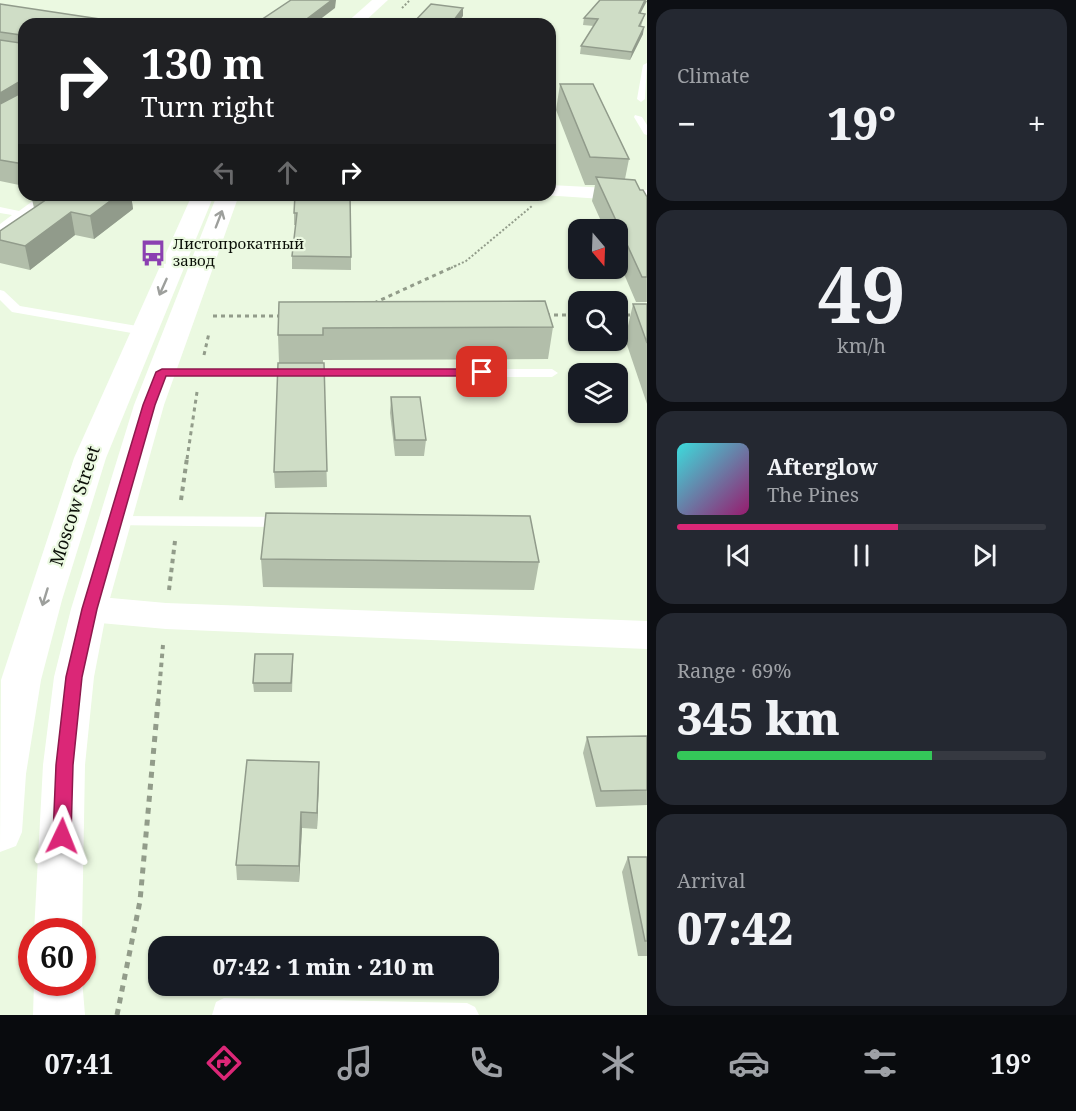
<!DOCTYPE html>
<meta charset="utf-8">
<style>
body{margin:0;font-family:"Noto Serif",serif;background:#242831;color:#f1f3f6;height:100vh;display:flex;flex-direction:column;font-size:22px;white-space:nowrap}
*{box-sizing:border-box;margin:0}
p{font-size:20px;color:#9ea1a6}
.icon{flex:none;width:33px;height:33px;fill:none;stroke:currentColor;stroke-width:2;stroke-linecap:round;stroke-linejoin:round}
.map{position:relative;flex:1;overflow:hidden}
.sheet{display:flex;flex-direction:column;gap:9px;padding:9px;background:#0d0f14;width:429px}
.sheet>*{flex:none}
.guide{position:absolute;left:18px;top:18px;width:538px;height:183px;border-radius:18px;box-shadow:0 2px 4px #0004;background:#202124;color:#fff;overflow:hidden}
.needle{width:39px;rotate:161deg}
.tools{position:absolute;left:568px;top:219px;display:grid;gap:12px}
.tools a{display:grid;place-items:center;width:60px;height:60px;border-radius:12px;background:#171b24;box-shadow:0 2px 4px #0004;font-size:30px}
.speed{position:absolute;left:18px;top:918px;display:flex;gap:12px;font-size:30px;font-weight:700;text-align:center}
.speed>*{display:grid;place-content:center;width:78px;height:78px;border-radius:50%;background:#171b24;box-shadow:0 2px 4px #0004;line-height:1}
.speed .limit{border:9px solid #d22;background:#fff;color:#111}
.pin{position:absolute;display:grid;place-items:center;width:51px;height:51px;color:#fff;margin:-26px;border-radius:12px;box-shadow:0 3px 9px #0006}
.me{position:absolute;width:66px;margin:-33px;rotate:2deg;stroke-linejoin:round;filter:drop-shadow(0 0 4px #0008)}
.turn{display:flex;align-items:center;gap:21px;height:126px;padding:0 24px;font-size:27px}
.turn .icon{width:78px;height:78px;stroke-width:2.5}
.turn b{display:block;font-size:42px;line-height:51px}
.lanes{display:flex;align-items:center;height:57px;padding:0 24px;background:#0003;justify-content:center;gap:30px;direction:ltr}
.lanes .off{opacity:.35}
.big{font-size:45px;font-weight:800;line-height:1.1}
.sheet .card{flex:1;display:flex;flex-direction:column;justify-content:center;gap:9px;min-width:0;padding:0 21px;border-radius:18px;background:#242831}
.sheet .dial{align-items:center;gap:0}
.dial b{font-size:78px;line-height:1}
.song{display:flex;align-items:center;gap:18px}
.cover{width:72px;height:72px;border-radius:9px;background:linear-gradient(135deg,hsl(180 70% 55%),hsl(320 70% 35%))}
.played{height:6px;border-radius:3px;background:linear-gradient(90deg,#db2777 60%,#363941 60%)}
.keys{display:flex;justify-content:space-around;direction:ltr}
.heat{display:flex;justify-content:space-between;align-items:center;font-size:33px;direction:ltr}
.charge{height:9px;border-radius:4px;background:linear-gradient(90deg,#34c759 69%,#363941 0)}
.trip{position:absolute;left:148px;top:936px;width:351px;height:60px;border-radius:18px;background:#171b24;box-shadow:0 2px 4px #0004;font-weight:800;line-height:60px;text-align:center}
.menu{display:flex;height:96px;justify-content:space-around;align-items:center;background:#090b0e;color:#9ea1a6}
.menu .icon{width:42px;height:42px}
.menu .active{color:#db2777}
.menu b{font-size:27px;color:#f1f3f6}
main{display:flex;flex:1;min-height:0}
.map>svg:first-child{display:block}
</style>
<main>
<div class="map">
<svg width="647" height="1015" viewBox="0 0 647 1015">
<rect width="100%" height="100%" fill="#ebf9e1"/>
<g fill="none" stroke-linecap="round" stroke-linejoin="round">
<g stroke="#929c8a" stroke-width="2" stroke-dasharray="2 2" stroke-linecap="butt">
<polyline points="402,8 410,0"/>
<polyline points="451,268 466,261 532,206"/>
</g>
<g stroke="#929c8a" stroke-width="3" stroke-dasharray="4 4" stroke-linecap="butt">
<polyline points="374,303 455,266"/>
<polyline points="546,315 579,315"/>
<polyline points="618,315 632,315"/>
<polyline points="213,316 283,316"/>
<polyline points="204,355 209,333"/>
<polyline points="187,459 197,392"/>
</g>
<g stroke="#929c8a" stroke-width="4" stroke-dasharray="4.5 4.5" stroke-linecap="butt">
<polyline points="181,500 187,458"/>
<polyline points="169,590 175,541"/>
<polyline points="158,703 163,645"/>
</g>
<polyline stroke="#929c8a" stroke-width="5" stroke-dasharray="6 6" stroke-linecap="butt" points="117,1015 140,901 158,702"/>
<g fill="#fff" fill-rule="evenodd">
<polygon points="647,63 645,99 641,102 637,99 643,65"/>
<polygon points="635,115 642,117 647,125 647,135 644,134 634,117"/>
<polygon points="41,195 53,195 0,232 0,224 12,215 0,213 0,207 19,211"/>
<polygon points="0,290 4,291 20,306 143,327 149,331 143,335 12,312 0,300"/>
<polygon points="162,369 552,369 558,373 552,377 157,376 156,373 157,370"/>
<polygon points="115,516 284,517 292,522 284,527 110,525 107,521"/>
<polygon points="224,998 467,1003 475,1007 479,1015 212,1015 216,1002"/>
</g>
<g fill="#fff" fill-rule="evenodd">
<polygon points="550,185 647,190 647,202 543,195 550,195"/>
<polygon points="89,596 166,603 647,621 647,649 166,629 89,622 77,618 72,609 77,600"/>
</g>
<g fill="#fff" fill-rule="evenodd">
<polygon points="372,0 388,0 362,24 345,24"/>
<polygon points="192,195 214,195 106,458 62,600 41,680 26,774 22,832 16,846 0,852 1,680 74,458"/>
<polygon points="217,195 239,195 164,405 107,609 94,677 85,765 82,932 34,932 43,765 54,677 71,609 134,405"/>
<polygon points="82,979 85,1015 33,1015 34,982 82,982"/>
</g>
</g>
<g fill="#b2beaa">
<polygon points="0,4 24,24 24,186 0,181"/>
<polygon points="641,13 645,14 641,26 643,34 630,60 580,54 581,46 594,26 583,25 584,18"/>
<polygon points="560,84 629,159 625,179 640,190 647,197 647,302 636,302 618,260 618,230 605,230 592,201 595,185 585,185 556,110"/>
<polygon points="31,195 131,195 133,209 94,239 75,235 30,270 0,263 0,231 34,208"/>
<polygon points="295,195 351,257 351,270 292,269 292,256 296,225 294,225 294,213"/>
<polygon points="279,302 553,327 548,359 323,360 327,487 275,488 274,472 279,363 278,335"/>
<polygon points="633,304 647,304 647,404 625,339"/>
<polygon points="391,397 426,440 424,456 395,456 390,413"/>
<polygon points="261,559 539,562 534,590 263,587"/>
<polygon points="293,663 292,692 254,692 253,683"/>
<polygon points="647,736 647,805 596,807 583,753 587,737"/>
<polygon points="319,778 317,829 302,828 299,882 237,880 236,865"/>
<polygon points="628,857 647,857 647,956 638,956 622,872"/>
</g>
<g fill="#919b8b">
<polygon points="332,0 336,0 335,8 314,24 300,24"/>
<polygon points="645,0 647,1 637,20 639,13"/>
<polygon points="463,8 463,16 457,24 451,24"/>
<polygon points="644,27 643,34 630,60 632,52"/>
<polygon points="24,79 24,101 0,116 0,93"/>
<polygon points="112,195 131,195 133,209 94,239 90,216"/>
<polygon points="71,212 75,235 30,270 25,246"/>
<polygon points="319,762 319,778 317,829 317,813"/>
<polygon points="301,812 302,828 299,882 299,866"/>
</g>
<g fill="#cfddc6" stroke="#919b8b" stroke-width="1.5">
<polygon points="291,0 332,0 300,24 255,24"/>
<polygon points="600,0 645,0 639,13 645,14 639,26 644,27 632,52 581,46 598,19 584,18"/>
<polygon points="0,4 133,24 24,24 24,79 0,93 0,40 20,43 23,37 21,35 0,32"/>
<polygon points="431,4 463,8 451,24 412,24"/>
<polygon points="560,84 593,84 629,159 590,157"/>
<polygon points="22,86 24,86 24,164 0,160 0,104 21,93"/>
<polygon points="596,177 635,180 640,190 643,190 647,197 647,277 642,277"/>
<polygon points="43,195 118,195 90,216 71,212 25,246 0,240 0,231 50,197"/>
<polygon points="295,195 350,195 351,257 292,256 297,213 294,213"/>
<polygon points="545,301 553,327 323,328 323,335 278,335 279,302"/>
<polygon points="633,304 647,304 647,343"/>
<polygon points="278,363 324,363 327,471 274,472"/>
<polygon points="391,397 420,397 426,440 395,440"/>
<polygon points="266,513 530,516 539,562 261,559"/>
<polygon points="255,654 293,654 291,683 253,683"/>
<polygon points="647,736 647,790 601,791 587,737"/>
<polygon points="247,760 319,762 317,813 301,812 299,866 236,865"/>
<polygon points="628,857 647,857 647,941 645,941"/>
</g>
<defs><path id="oneway-shaft" d="M-6 0H5M1.5-3L5.5 0L1.5 3" fill="none" stroke-width="1.6" stroke-linecap="round" stroke-linejoin="round" transform="scale(1.5)"/></defs>
<g stroke="#9d9f9c">
<use href="#oneway-shaft" transform="translate(219 219) rotate(-69)"/>
<use href="#oneway-shaft" transform="translate(163 287) rotate(114)"/>
<use href="#oneway-shaft" transform="translate(45 597) rotate(107)"/>
</g>
<polygon fill="#db2777" stroke="#8e194d" stroke-width="1.5" points="162,369 482,369 488,372 482,376 166,376 155,405 97,609 82,677 73,765 71,836 68,842 62,845 55,842 53,836 56,765 66,677 82,609 143,405 156,372"/>
<defs>
<g id="bus-bare" transform="scale(2.07)"><path d="M-5-6H5V4H4V6H2V4H-2V6H-4V4H-5ZM-3.5-4V0h7V-4ZM-3.5 1.2v1.5H-2V1.2ZM2 1.2v1.5H3.5V1.2Z" fill="#8b40b1" stroke="#ebf9e1" stroke-width="2.5" paint-order="stroke"/></g>
</defs>
<g fill-rule="evenodd">
<use href="#bus-bare" x="153" y="253"/>
</g>
<g text-anchor="middle" stroke-width="4.5" stroke-linejoin="round" paint-order="stroke">
<g font-size="15" fill="#0b0f08" stroke="#ebf9e1" text-anchor="start">
<text x="173" y="249">Листопрокатный<tspan x="173" dy="17">завод</tspan></text>
</g>
<g font-size="18" fill="#0b0f08" stroke="#ebf9e1">
<text transform="translate(75 506) rotate(-72)" y="6">Moscow Street</text>
</g>
</g>
</svg>
<div class="tools">
<a><svg class="needle" viewBox="-14 -14 28 28"><path d="M0-13l5 13h-10z" fill="#e53935"/><path d="M0 13l5-13h-10z" fill="#9ea1a6"/></svg></a>
<a><svg class="icon" aria-label="search" viewBox="0 0 24 24"><circle cx="10" cy="10" r="6"/><path d="M15 15l6 6"/></svg></a>
<a><svg class="icon" aria-label="layers" viewBox="0 0 24 24"><path d="M12 4l9 5-9 5-9-5zM3 14l9 5 9-5"/></svg></a>
</div>
<div class="speed"><div class="limit">60</div></div>
<div class="pin" style="left:482px;top:372px;background:#d93025"><svg class="icon" aria-label="arrive" viewBox="0 0 24 24"><path d="M6 21V4h12l-3 4 3 4H6"/></svg></div>
<svg class="me" style="left:62px;top:836px" viewBox="-20 -20 40 40"><path d="M0-17L14 15 0 8-14 15z" fill="#db2777" stroke="#fff" stroke-width="4"/></svg>
<div class="trip">07:42 · 1 min · 210 m</div>
<div class="guide">
<div class="turn"><svg class="icon" aria-label="right" viewBox="0 0 24 24"><path d="M7 20v-9h11M14 6l5 5-5 5"/></svg><div><b>130 m</b>Turn right</div></div>
<div class="lanes"><svg class="icon off" aria-label="left" viewBox="0 0 24 24"><path d="M17 20v-9H6M10 6l-5 5 5 5"/></svg><svg class="icon off" aria-label="ahead" viewBox="0 0 24 24"><path d="M12 20V5M6 11l6-6 6 6"/></svg><svg class="icon" aria-label="right" viewBox="0 0 24 24"><path d="M7 20v-9h11M14 6l5 5-5 5"/></svg></div>
</div>
</div>
<section class="sheet">
<div class="card"><p>Climate</p>
<div class="heat"><a>−</a><b class="big">19°</b><a>+</a></div>
</div>
<div class="card dial"><b>49</b><p>km/h</p></div>
<div class="card">
<div class="song"><i class="cover"></i><div><b>Afterglow</b><p>The Pines</p></div></div>
<div class="played"></div>
<div class="keys"><svg class="icon" aria-label="previous" viewBox="0 0 24 24"><path d="M18 5L8 12l10 7zM5 5v14"/></svg><svg class="icon" aria-label="pause" viewBox="0 0 24 24"><path d="M8 5v14M16 5v14"/></svg><svg class="icon" aria-label="next" viewBox="0 0 24 24"><path d="M6 5l10 7-10 7zM19 5v14"/></svg></div>
</div>
<div class="card"><p>Range · 69%</p><b class="big">345 km</b><div class="charge"></div></div>
<div class="card"><p>Arrival</p><b class="big">07:42</b></div>
</section>
</main>
<nav class="menu">
<b>07:41</b>
<svg class="icon active" aria-label="directions" viewBox="0 0 24 24"><path d="M12 3l9 9-9 9-9-9zM9 14v-3h6M13 9l2 2-2 2"/></svg>
<svg class="icon" aria-label="music" viewBox="0 0 24 24"><path d="M9 18V5l10-2v13"/><circle cx="6" cy="18" r="3"/><circle cx="16" cy="16" r="3"/></svg>
<svg class="icon" aria-label="phone" viewBox="0 0 24 24"><path d="M5 4h4l2 5-3 2q2 4 5 5l2-3 5 2v4C11 20 4 13 5 4z"/></svg>
<svg class="icon" aria-label="climate" viewBox="0 0 24 24"><path d="M12 3v18M4 7l16 10M4 17L20 7"/></svg>
<svg class="icon" aria-label="car" viewBox="0 0 24 24"><path d="M5 17H2v-5l4-1 3-4h7l3 4 3 1v5h-3M9 17h6M6 11h13"/><circle cx="7" cy="17" r="2"/><circle cx="17" cy="17" r="2"/></svg>
<svg class="icon" aria-label="filters" viewBox="0 0 24 24"><path d="M4 7h16M4 17h16"/><circle cx="9" cy="7" r="2"/><circle cx="15" cy="17" r="2"/></svg>
<b>19°</b>
</nav>
